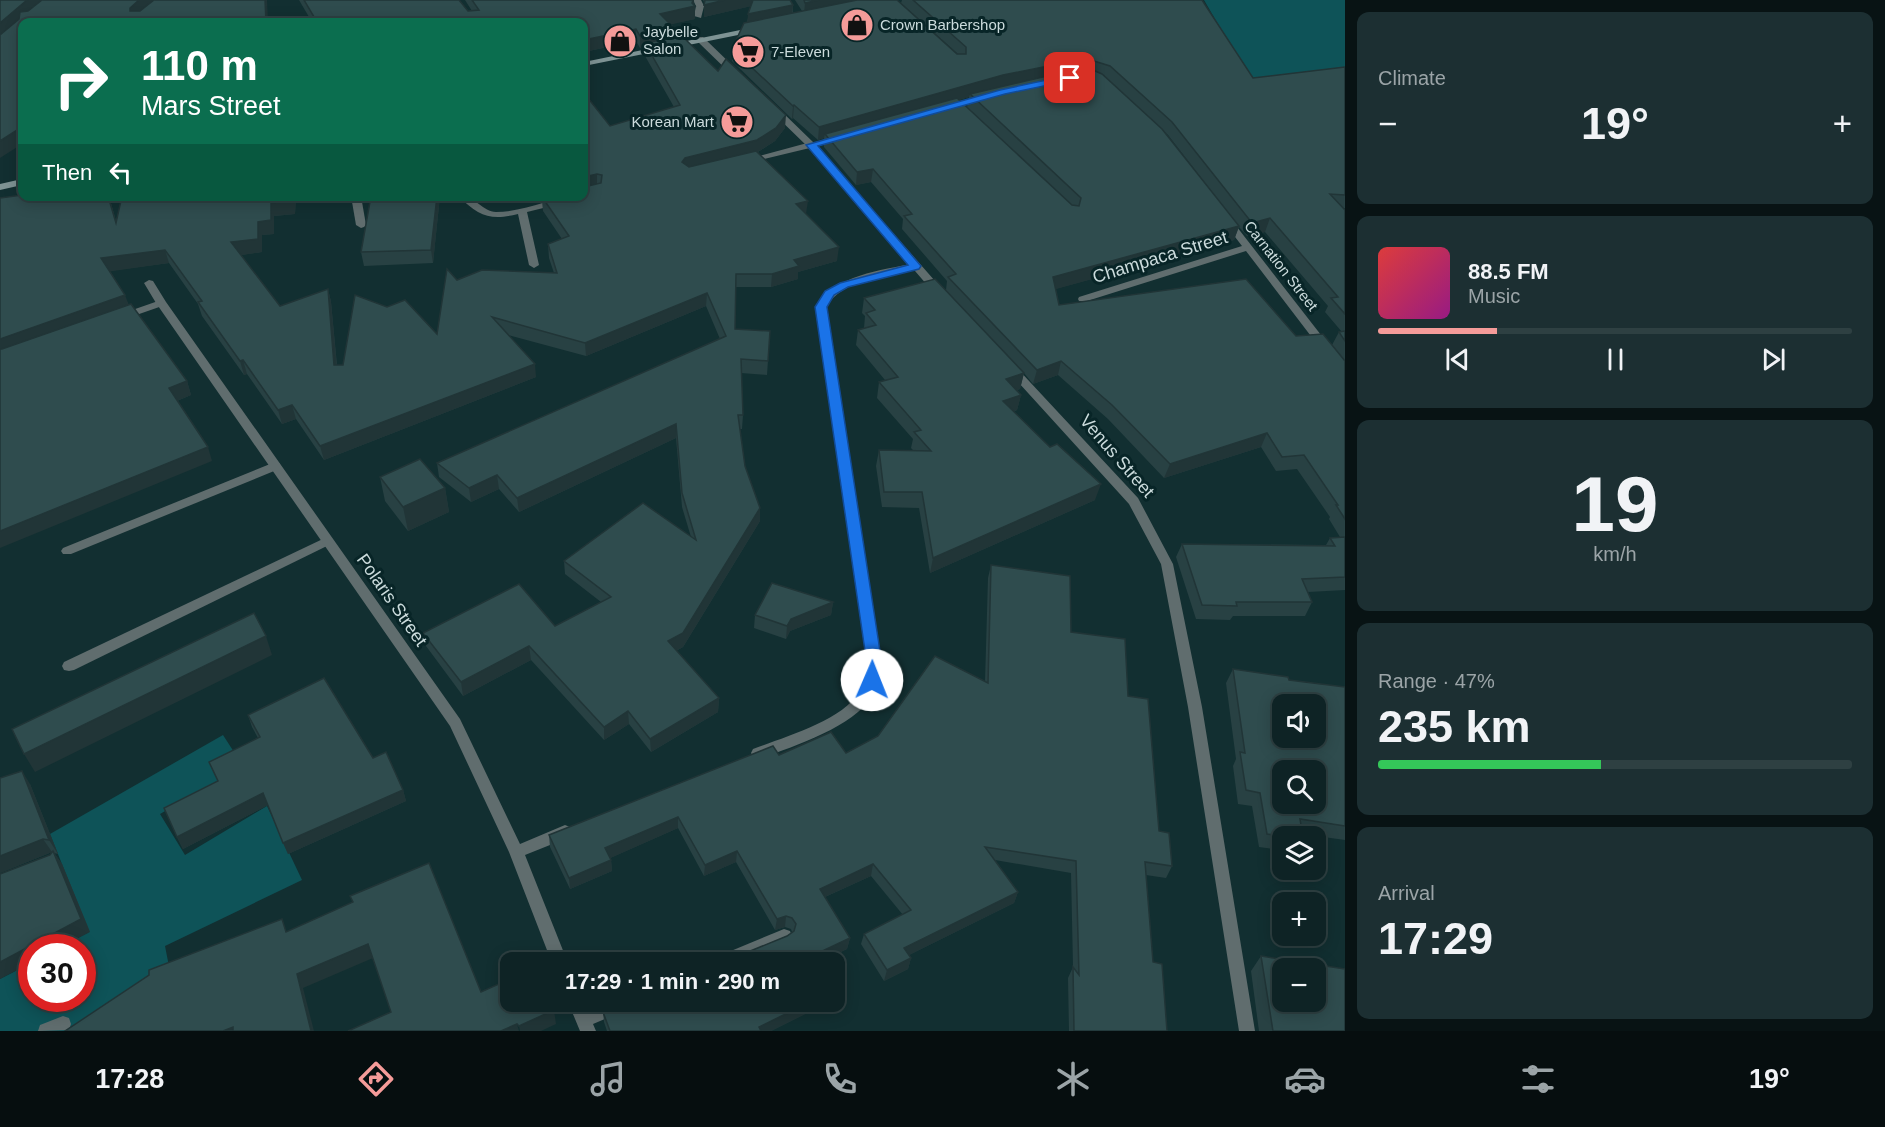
<!DOCTYPE html>
<meta charset="utf-8">
<style>
body{margin:0;font-family:Helvetica,sans-serif;background:#1c2f32;color:#f1f3f6;height:100vh;display:flex;flex-direction:column;font-size:22px;white-space:nowrap}
*{box-sizing:border-box;margin:0}
p{font-size:20px;color:#9ba4a7}
.icon{flex:none;width:33px;height:33px;fill:none;stroke:currentColor;stroke-width:2;stroke-linecap:round;stroke-linejoin:round}
.map{position:relative;flex:1;overflow:hidden}
.drawer{display:flex;flex-direction:column;gap:12px;padding:12px;background:#081314;width:540px}
.drawer>*{flex:none}
.banner{position:absolute;left:18px;top:18px;width:570px;height:183px;border-radius:12px;box-shadow:0 3px 15px #0003,0 0 0 2px #2e4042;background:#0b6e4f;color:#fff;overflow:hidden}
.controls{position:absolute;left:1272px;top:694px;display:grid;gap:12px}
.controls a{display:grid;place-items:center;width:54px;height:54px;border-radius:12px;background:#0e2325;box-shadow:0 3px 15px #0003,0 0 0 2px #2e4042;font-size:30px}
.speed{position:absolute;left:18px;top:934px;display:flex;gap:12px;font-size:30px;font-weight:700;text-align:center}
.speed>*{display:grid;place-content:center;width:78px;height:78px;border-radius:50%;background:#0e2325;box-shadow:0 3px 15px #0003,0 0 0 2px #2e4042;line-height:1}
.speed .limit{border:9px solid #d22;background:#fff;color:#111}
.pin{position:absolute;display:grid;place-items:center;width:51px;height:51px;color:#fff;margin:-26px;border-radius:12px;box-shadow:0 3px 9px #0006}
.me{position:absolute;width:66px;margin:-33px;rotate:1deg;stroke-linejoin:round;filter:drop-shadow(0 0 4px #0008)}
.turn{display:flex;align-items:center;gap:21px;height:126px;padding:0 24px;font-size:27px}
.turn .icon{width:78px;height:78px;stroke-width:2.5}
.turn b{display:block;font-size:42px;line-height:51px}
.then{display:flex;align-items:center;height:57px;padding:0 24px;background:#0003;gap:12px;font-size:22px}
.big{font-size:45px;font-weight:700;line-height:1.1}
.drawer .card{flex:1;display:flex;flex-direction:column;justify-content:center;gap:9px;min-width:0;padding:0 21px;border-radius:12px;background:#1c2f32}
.drawer .dial{align-items:center;gap:0}
.dial b{font-size:78px;line-height:1}
.song{display:flex;align-items:center;gap:18px}
.cover{width:72px;height:72px;border-radius:9px;background:linear-gradient(135deg,hsl(0 70% 55%),hsl(310 70% 35%))}
.played{height:6px;border-radius:3px;background:linear-gradient(90deg,#f59b99 25%,#2e4042 25%)}
.keys{display:flex;justify-content:space-around;direction:ltr}
.heat{display:flex;justify-content:space-between;align-items:center;font-size:33px;direction:ltr}
.charge{height:9px;border-radius:4px;background:linear-gradient(90deg,#34c759 47%,#2e4042 0)}
.trip{position:absolute;left:500px;top:952px;width:345px;height:60px;border-radius:12px;background:#0e2325;box-shadow:0 3px 15px #0003,0 0 0 2px #2e4042;font-weight:700;line-height:60px;text-align:center}
.tab-bar{display:flex;height:96px;justify-content:space-around;align-items:center;background:#060e0f;color:#9ba4a7}
.tab-bar .icon{width:42px;height:42px}
.tab-bar .selected{color:#f59b99}
.tab-bar b{font-size:27px;color:#f1f3f6}
main{display:flex;flex:1;min-height:0}
.map>svg:first-child{display:block}
</style>
<main>
<div class="map">
<svg width="1345" height="1031" viewBox="0 0 1345 1031">
<rect width="100%" height="100%" fill="#122f31"/>
<g fill="#0e5358">
<polygon points="1204,0 1345,0 1345,79 1256,90"/>
<polygon points="223,735 243,766 160,814 185,855 267,806 302,880 165,946 176,1002 104,1031 0,1031 0,979 31,963 32,999 82,999 82,948 59,948 89,932 50,834"/>
</g>
<g fill="none" stroke-linecap="round" stroke-linejoin="round">
<g fill="#606d6e" fill-rule="evenodd">
<polygon points="693,0 701,0 704,6 701,18 694,16 696,6"/>
<polygon points="811,142 815,145 814,147 748,163 744,160"/>
<path d="M 584,194 L 584,198 L 527,212 L 539,265 L 534,268 L 529,265 L 518,214 C 490,221 479,216 458,196 C 476,196 483,212 496,212 C 525,212 553,196 584,196 Z"/>
<polygon points="351,196 361,196 366,225 364,227 361,228 356,225"/>
<polygon points="161,300 165,301 165,305 122,320 117,317 118,315"/>
<polygon points="275,462 279,463 281,466 279,469 71,554 63,554 61,551 63,548"/>
<polygon points="327,537 333,541 331,544 74,670 69,671 64,670 62,666 64,662"/>
<polygon points="63,1016 69,1018 71,1024 69,1030 38,1031 40,1025"/>
</g>
<g fill="#606d6e" fill-rule="evenodd">
<polygon points="838,135 841,136 841,140 811,148 807,145"/>
<polygon points="1227,217 1230,218 1328,344 1329,346 1328,348 1320,348 1246,251 1087,301 1079,301 1078,299 1079,297 1242,246 1222,220"/>
<path d="M 915,263 L 918,264 L 918,268 C 888,276 844,278 826,307 L 880,651 C 880,667 879,682 871,697 C 854,727 790,748 758,759 L 753,757 L 751,753 L 753,749 C 784,737 842,721 859,692 C 867,680 866,665 866,651 L 816,307 C 836,274 880,271 915,263 Z"/>
<polygon points="149,280 153,281 166,302 460,719 520,844 565,825 570,827 572,832 570,837 525,855 568,963 552,963 509,852 450,726 156,303 144,283"/>
<polygon points="784,929 790,931 792,936 790,941 738,963 712,963 714,958"/>
<polygon points="568,1002 584,1002 587,1010 606,1002 633,1002 631,1008 593,1024 596,1031 580,1031"/>
</g>
<g fill="#606d6e" fill-rule="evenodd">
<polygon points="697,37 703,37 737,70 737,74 731,74 697,41"/>
<polygon points="772,108 778,108 814,143 942,289 942,293 934,293 808,147 772,112"/>
<polygon points="1012,366 1016,367 1138,498 1173,564 1202,707 1255,1031 1239,1031 1188,707 1161,564 1129,504 1008,371 1007,369 1008,367"/>
</g>
<g fill="#7e9394" fill-rule="evenodd">
<polygon points="755,27 758,27 758,31 584,66 584,62"/>
<polygon points="22,179 22,185 0,190 0,184"/>
</g>
</g>
<g fill="#284143" fill-rule="evenodd">
<polygon points="299,0 459,0 468,11 472,11 465,0 694,0 695,19 670,24 675,37 718,71 785,128 775,141 758,152 806,214 837,261 798,272 798,279 771,287 736,287 735,329 770,331 767,375 741,373 743,415 742,429 740,429 745,466 760,508 760,521 683,647 676,651 719,698 718,712 651,752 629,724 604,740 531,660 463,696 426,646 423,633 555,626 601,602 565,574 564,561 691,537 682,507 676,438 519,512 499,489 471,502 439,477 437,463 720,339 706,306 586,356 508,335 536,377 324,460 296,419 282,424 247,374 244,375 202,316 198,304 169,263 109,271 129,305 187,381 191,395 177,401 212,461 22,196 109,196 116,221 122,196 296,196 295,214 274,216 274,234 262,235 262,252 241,255 280,306 328,289 331,302 337,365 343,365 437,334 457,280 554,273 549,258 548,244 562,239 543,211 542,201 537,202 533,196 584,196 610,126 674,107 645,56 645,47 640,48 636,41 584,52 584,22 312,22"/>
<path d="M 703,0 L 790,0 L 793,5 L 793,13 L 802,11 L 795,0 L 897,0 L 957,54 L 958,54 L 901,3 L 902,0 L 1202,0 L 1253,78 L 1345,67 L 1345,208 L 1343,208 L 1345,210 L 1345,590 L 1308,592 L 1312,602 L 1305,616 L 1233,616 L 1230,620 L 1196,619 L 1176,557 L 1182,544 L 1326,545 L 1330,538 L 1340,537 L 1329,519 L 1330,517 L 1297,469 L 1276,471 L 1261,447 L 1164,478 L 1108,419 L 1058,375 L 1033,384 L 1024,373 L 1020,389 L 1017,390 L 1021,395 L 1017,410 L 1013,412 L 1095,500 L 930,573 L 919,508 L 882,507 L 876,466 L 879,450 L 914,451 L 911,448 L 913,439 L 877,398 L 879,382 L 885,380 L 856,345 L 858,330 L 864,328 L 865,316 L 862,313 L 864,298 L 946,290 L 947,281 L 902,229 L 903,219 L 871,182 L 856,185 L 824,147 L 824,138 L 818,140 L 793,118 L 792,119 L 732,61 L 732,49 L 747,22 L 751,6 L 704,17 L 704,2 ZM 969,97 L 967,107 L 1025,162 L 959,100 ZM 1165,132 L 1168,135 L 1229,214 ZM 1239,227 L 1247,236 L 1265,232 L 1328,306 L 1325,312 L 1342,332 L 1339,332 L 1332,345 L 1296,336 L 1059,305 L 1055,289 L 1234,240 Z"/>
<polygon points="371,196 440,196 433,263 364,266 361,252"/>
<polygon points="380,477 445,488 449,512 408,531 385,501"/>
<polygon points="991,565 1071,632 1128,696 1159,831 1172,866 1166,878 1146,875 1153,962 1167,1031 1069,1031 1068,978 1073,967 1071,873 995,860 1018,892 1014,903 909,955 911,958 908,969 884,981 861,944 864,934 903,915 871,876 825,897 850,938 847,949 818,963 721,963 787,936 792,932 791,929 785,927 775,930 736,862 704,876 678,828 610,858 611,860 612,871 570,889 550,847 549,835 779,755 846,753 985,682 988,578"/>
<polygon points="833,602 831,615 790,631 786,639 754,628 755,615"/>
<polygon points="1233,669 1289,680 1345,687 1345,840 1302,834 1303,837 1282,837 1282,850 1259,847 1252,806 1238,804 1233,766 1236,759 1226,683"/>
<polygon points="248,715 373,758 403,790 406,801 288,854 268,805 183,849 177,837 218,781 209,762 258,738 252,727"/>
<polygon points="30,784 58,854 54,853 62,864 90,932 50,855 52,852 0,873"/>
<polygon points="1261,956 1345,1031 1259,1031 1251,971"/>
<polygon points="626,1002 814,1002 813,1010 771,1031 607,1031 604,1022 603,1012"/>
</g>
<g fill="#213537">
<polygon points="27,0 46,0 0,39 0,23"/>
<polygon points="139,0 156,0 133,22 130,11 130,8"/>
<polygon points="265,0 267,0 268,22 266,22"/>
<polygon points="693,0 694,0 694,7 695,6 695,19 660,27 660,14"/>
<polygon points="725,0 756,0 756,5 704,17 704,5"/>
<polygon points="819,0 878,0 804,15 805,3"/>
<polygon points="793,5 792,17 747,27 748,14"/>
<polygon points="636,29 636,41 584,52 584,40"/>
<polygon points="675,29 675,41 645,43 645,47 640,48 640,36"/>
<polygon points="1073,61 1070,74 970,94 969,97 827,137 825,134 824,138 818,140 819,127 1003,75"/>
<polygon points="794,105 793,118 792,119 793,106"/>
<polygon points="786,115 785,128 775,141 756,153 684,171 682,162 685,158"/>
<polygon points="22,127 22,144 0,158 0,141"/>
<polygon points="873,169 871,182 856,185 857,172"/>
<polygon points="597,174 597,187 584,191 584,177"/>
<polygon points="292,196 296,196 295,214 274,216 274,234 262,235 262,252 235,256 231,242 258,222 271,203"/>
<polygon points="437,196 440,196 433,263 431,250"/>
<polygon points="536,196 568,196 542,197 542,201 537,202"/>
<polygon points="808,201 806,214 796,204"/>
<polygon points="1270,218 1265,232 1247,236 1252,223"/>
<polygon points="1239,226 1234,240 1049,291 1053,277"/>
<polygon points="839,247 837,261 798,272 798,279 771,287 772,274 794,260"/>
<polygon points="165,250 169,263 106,272 101,258"/>
<polygon points="328,289 331,302 338,379 334,365"/>
<polygon points="707,293 706,306 586,356 585,343"/>
<polygon points="125,295 130,308 0,355 0,339"/>
<polygon points="243,360 247,374 244,375 240,361"/>
<polygon points="1061,361 1058,375 1033,384 1037,370"/>
<polygon points="535,364 536,377 324,460 320,446"/>
<polygon points="1024,373 1020,389 1002,395 1006,379"/>
<polygon points="187,381 191,395 174,402 169,388"/>
<polygon points="1021,395 1017,410 999,416 1003,401"/>
<polygon points="292,405 296,419 282,424 278,410"/>
<polygon points="676,424 676,438 519,512 517,498"/>
<polygon points="1267,433 1261,447 1164,478 1170,464"/>
<polygon points="208,447 212,461 0,548 0,531"/>
<polygon points="497,475 499,489 471,502 469,488"/>
<polygon points="1101,484 1095,500 930,573 933,558"/>
<polygon points="445,488 449,512 408,531 403,507"/>
<polygon points="760,508 760,521 683,647 668,655 668,641"/>
<polygon points="833,602 831,615 790,631 786,639 787,626 791,619"/>
<polygon points="266,636 272,655 35,772 24,754"/>
<polygon points="529,646 531,660 463,696 461,682"/>
<polygon points="719,698 718,712 651,752 650,739"/>
<polygon points="628,711 629,724 604,740 604,727"/>
<polygon points="22,771 30,784 58,854 49,840"/>
<polygon points="403,790 406,801 288,854 283,843"/>
<polygon points="263,793 268,805 183,849 177,837"/>
<polygon points="678,817 678,828 606,860 605,848"/>
<polygon points="43,839 52,852 0,873 0,856"/>
<polygon points="53,851 62,864 90,932 59,948 32,948 32,962 0,979 0,962"/>
<polygon points="737,851 736,862 704,876 705,865"/>
<polygon points="611,860 612,871 570,889 569,878"/>
<polygon points="873,864 871,876 818,900 820,889"/>
<polygon points="1018,892 1014,903 901,959 904,948"/>
<polygon points="786,916 785,927 775,930 777,919"/>
<polygon points="850,938 847,949 818,963 797,963"/>
<polygon points="368,944 373,958 303,988 314,1031 311,1031 297,974"/>
<polygon points="911,958 908,969 884,981 887,970"/>
<polygon points="810,1002 814,1002 813,1010 771,1031 759,1031 759,1027"/>
<polygon points="554,1010 556,1024 541,1031 520,1031 519,1026"/>
<polygon points="517,1024 519,1031 501,1031"/>
<polygon points="233,1027 235,1031 223,1031"/>
</g>
<g fill="#2f4c4e" stroke="#213537" stroke-width="1.5" fill-rule="evenodd">
<polygon points="0,0 27,0 0,23"/>
<polygon points="42,0 139,0 130,8 130,11 140,11 154,0 265,0 266,22 22,22 22,127 0,141 0,35 19,19 20,12 28,11"/>
<polygon points="304,0 459,0 468,11 479,10 472,0 693,0 692,3 695,6 660,14 675,29 640,36 636,29 584,40 584,22 317,22"/>
<polygon points="705,0 725,0 704,5"/>
<polygon points="753,0 790,0 793,5 748,14"/>
<polygon points="804,0 819,0 805,3"/>
<polygon points="857,0 897,0 957,54 966,54 966,47 913,0 1202,0 1253,78 1345,67 1345,195 1330,194 1345,210 1345,314 1331,298 1338,297 1270,218 1252,223 1172,122 1110,66 1094,61 1073,61 1003,75 819,127 794,105 793,106 732,49 744,23"/>
<polygon points="682,36 718,71 726,59 786,115 776,128 757,140 685,158 682,162 689,167 756,151 808,201 796,204 839,247 794,260 799,266 772,274 736,274 735,329 770,331 768,361 741,359 743,415 738,415 745,466 760,508 683,633 668,641 719,698 650,739 628,711 604,727 529,646 461,682 423,633 519,584 555,626 611,597 564,561 643,503 696,540 682,493 676,424 517,498 497,475 469,488 437,463 726,336 707,293 585,343 492,317 535,364 320,446 292,405 278,410 243,360 240,361 198,302 202,301 165,250 101,258 125,295 0,339 0,198 22,195 22,196 108,196 116,223 122,196 292,196 292,200 271,203 271,220 258,222 258,239 231,242 280,306 328,289 334,365 343,365 355,295 387,307 405,300 437,334 447,269 457,280 482,270 557,273 548,244 569,236 542,197 584,196 584,187 601,183 602,175 597,174 584,177 584,93 610,126 680,105 645,43"/>
<polygon points="1073,70 1093,70 1102,74 1162,129 1239,226 1053,277 1059,305 1246,279 1296,336 1323,334 1345,361 1345,519 1336,505 1338,505 1304,455 1282,457 1267,433 1170,464 1112,405 1061,361 1037,370 948,277 956,274 904,216 912,214 873,169 857,172 825,134 957,98 1072,205 1079,206 1081,198 970,94"/>
<polygon points="371,196 437,196 431,250 361,252"/>
<polygon points="935,279 1024,373 1006,379 1021,395 1003,401 1050,447 1057,444 1101,484 933,558 922,492 884,492 879,450 931,451 914,432 921,430 879,382 898,377 858,330 876,325 866,313 875,310 864,298"/>
<polygon points="131,304 187,381 169,388 208,447 0,531 0,349 2,349"/>
<polygon points="1345,331 1345,341 1339,332"/>
<polygon points="420,459 445,488 403,507 380,477"/>
<polygon points="1345,537 1345,577 1302,579 1312,602 1236,602 1237,606 1202,605 1182,544 1335,546 1330,538"/>
<polygon points="991,565 1070,576 1071,632 1125,639 1128,696 1148,699 1159,831 1169,833 1172,866 1145,862 1153,962 1162,964 1167,1031 1074,1031 1073,967 1079,975 1076,861 985,847 1018,892 904,948 911,958 887,970 864,934 911,910 873,864 820,889 850,938 797,963 721,963 787,936 794,931 796,924 792,918 786,916 777,919 737,851 705,865 678,817 605,848 611,860 569,878 549,835 773,746 779,755 831,732 846,753 878,736 935,656 988,683"/>
<polygon points="772,583 833,602 791,619 787,626 755,615"/>
<polygon points="254,613 266,636 24,754 12,729"/>
<path d="M 1233,669 L 1288,677 L 1289,680 L 1345,687 L 1345,826 L 1300,819 L 1303,837 L 1288,837 L 1267,834 L 1260,793 L 1246,790 L 1240,752 L 1245,753 ZM 1282,705 L 1316,705 L 1316,738 L 1282,738 ZM 1282,771 L 1316,771 L 1316,804 L 1282,804 Z"/>
<polygon points="324,678 373,758 386,752 403,790 283,843 263,793 177,837 164,808 218,781 209,762 260,737 248,715"/>
<polygon points="22,771 49,840 43,839 0,856 0,778"/>
<polygon points="53,851 81,919 0,962 0,874 50,855"/>
<polygon points="429,863 481,992 510,979 510,1002 550,1002 554,1010 519,1026 517,1024 501,1031 348,1031 391,1012 368,944 297,974 311,1031 233,1031 233,1027 223,1031 65,1031 149,975 149,970 282,919 286,932 353,902 350,896"/>
<path d="M 1261,956 L 1345,969 L 1345,1031 L 1273,1031 ZM 1282,969 L 1316,969 L 1316,1002 L 1282,1002 Z"/>
<polygon points="626,1002 810,1002 759,1027 761,1031 610,1031 603,1012"/>
</g>
<polygon fill="#1a73e8" stroke="#114b97" stroke-width="1.5" points="1070,75 1074,78 1073,80 1005,94 818,146 921,266 919,269 848,287 834,295 827,307 880,651 879,680 877,684 872,686 866,684 864,680 865,651 815,307 825,291 840,283 908,265 806,145 1000,90"/>
<defs>
<g id="shop-disc" transform="scale(1.725)"><circle r="9.5" fill="#f59b99" stroke="#082527"/><path d="M-5-2.5h2.3a2.7 3.5 0 0 1 5.4 0H5L5.5 6h-11ZM-1.5-2.5h3a1.5 2.3 0 0 0-3 0Z" fill="#111"/></g>
<g id="supermarket-disc" transform="scale(1.725)"><circle r="9.5" fill="#f59b99" stroke="#082527"/><path d="M-6-5.5h2.5l.6 2H6L4.5 2H-2.5L-4.4-4H-6ZM-1.5 3.2a1.3 1.3 0 1 0 .1 0ZM3 3.2a1.3 1.3 0 1 0 .1 0Z" fill="#111"/></g>
</defs>
<g fill-rule="evenodd">
<use href="#shop-disc" x="857" y="25"/>
<use href="#shop-disc" x="620" y="41"/>
<use href="#supermarket-disc" x="748" y="52"/>
<use href="#supermarket-disc" x="737" y="122"/>
</g>
<g text-anchor="middle" stroke-width="6" stroke-linejoin="round" paint-order="stroke">
<g font-size="15" fill="#cbdbdc" stroke="#082527" text-anchor="start">
<text x="880" y="30">Crown Barbershop</text>
<text x="643" y="37">Jaybelle<tspan x="643" dy="17">Salon</tspan></text>
<text x="771" y="57">7-Eleven</text>
<text x="714" y="127" text-anchor="end">Korean Mart</text>
</g>
<g font-size="15" fill="#cbdbdc" stroke="#082527">
<text transform="translate(1281 266) rotate(52)" y="5">Carnation Street</text>
</g>
<g font-size="18" fill="#cbdbdc" stroke="#082527">
<text transform="translate(1160 257) rotate(-17)" y="6">Champaca Street</text>
<text transform="translate(1117 456) rotate(49)" y="6">Venus Street</text>
<text transform="translate(392 600) rotate(55)" y="6">Polaris Street</text>
</g>
</g>
</svg>
<div class="controls">
<a><svg class="icon" aria-label="sound" viewBox="0 0 24 24"><path d="M4 9h4l5-4v14l-5-4H4zM17 9q2 3 0 6"/></svg></a>
<a><svg class="icon" aria-label="search" viewBox="0 0 24 24"><circle cx="10" cy="10" r="6"/><path d="M15 15l6 6"/></svg></a>
<a><svg class="icon" aria-label="layers" viewBox="0 0 24 24"><path d="M12 4l9 5-9 5-9-5zM3 14l9 5 9-5"/></svg></a>
<a>+</a>
<a>−</a>
</div>
<div class="speed"><div class="limit">30</div></div>
<div class="pin" style="left:1070px;top:78px;background:#d93025"><svg class="icon" aria-label="arrive" viewBox="0 0 24 24"><path d="M6 21V4h12l-3 4 3 4H6"/></svg></div>
<svg class="me" style="left:872px;top:680px" viewBox="-20 -20 40 40"><circle r="19" fill="#fff"/><path d="M0-13L10 11 0 6-10 11z" fill="#1a73e8"/></svg>
<div class="trip">17:29 · 1 min · 290 m</div>
<div class="banner">
<div class="turn"><svg class="icon" aria-label="right" viewBox="0 0 24 24"><path d="M7 20v-9h11M14 6l5 5-5 5"/></svg><div><b>110 m</b>Mars Street</div></div>
<div class="then">Then<svg class="icon" aria-label="left" viewBox="0 0 24 24"><path d="M17 20v-9H6M10 6l-5 5 5 5"/></svg></div>
</div>
</div>
<section class="drawer">
<div class="card"><p>Climate</p>
<div class="heat"><a>−</a><b class="big">19°</b><a>+</a></div>
</div>
<div class="card">
<div class="song"><i class="cover"></i><div><b>88.5 FM</b><p>Music</p></div></div>
<div class="played"></div>
<div class="keys"><svg class="icon" aria-label="previous" viewBox="0 0 24 24"><path d="M18 5L8 12l10 7zM5 5v14"/></svg><svg class="icon" aria-label="pause" viewBox="0 0 24 24"><path d="M8 5v14M16 5v14"/></svg><svg class="icon" aria-label="next" viewBox="0 0 24 24"><path d="M6 5l10 7-10 7zM19 5v14"/></svg></div>
</div>
<div class="card dial"><b>19</b><p>km/h</p></div>
<div class="card"><p>Range · 47%</p><b class="big">235 km</b><div class="charge"></div></div>
<div class="card"><p>Arrival</p><b class="big">17:29</b></div>
</section>
</main>
<nav class="tab-bar">
<b>17:28</b>
<svg class="icon selected" aria-label="directions" viewBox="0 0 24 24"><path d="M12 3l9 9-9 9-9-9zM9 14v-3h6M13 9l2 2-2 2"/></svg>
<svg class="icon" aria-label="music" viewBox="0 0 24 24"><path d="M9 18V5l10-2v13"/><circle cx="6" cy="18" r="3"/><circle cx="16" cy="16" r="3"/></svg>
<svg class="icon" aria-label="phone" viewBox="0 0 24 24"><path d="M5 4h4l2 5-3 2q2 4 5 5l2-3 5 2v4C11 20 4 13 5 4z"/></svg>
<svg class="icon" aria-label="climate" viewBox="0 0 24 24"><path d="M12 3v18M4 7l16 10M4 17L20 7"/></svg>
<svg class="icon" aria-label="car" viewBox="0 0 24 24"><path d="M5 17H2v-5l4-1 3-4h7l3 4 3 1v5h-3M9 17h6M6 11h13"/><circle cx="7" cy="17" r="2"/><circle cx="17" cy="17" r="2"/></svg>
<svg class="icon" aria-label="filters" viewBox="0 0 24 24"><path d="M4 7h16M4 17h16"/><circle cx="9" cy="7" r="2"/><circle cx="15" cy="17" r="2"/></svg>
<b>19°</b>
</nav>
